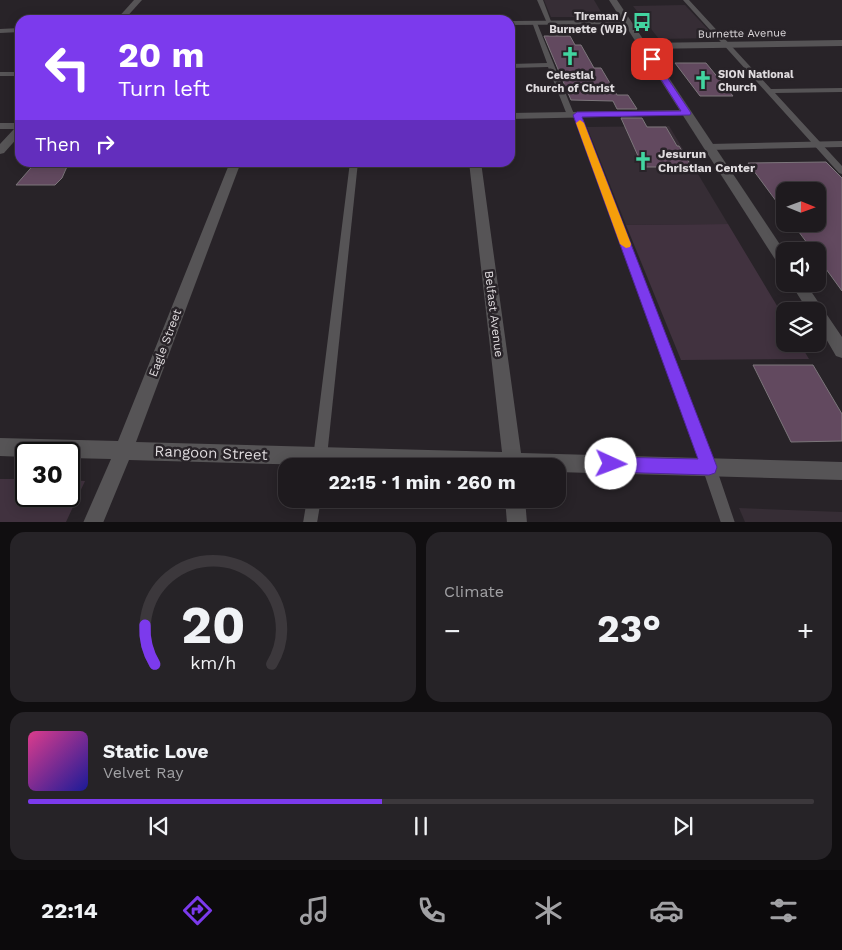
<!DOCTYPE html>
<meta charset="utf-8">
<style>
body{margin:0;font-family:"Work Sans",sans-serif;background:#262327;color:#f1f3f6;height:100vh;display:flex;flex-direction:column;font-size:19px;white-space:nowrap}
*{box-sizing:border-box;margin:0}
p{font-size:16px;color:#a1a1a4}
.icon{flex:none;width:28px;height:28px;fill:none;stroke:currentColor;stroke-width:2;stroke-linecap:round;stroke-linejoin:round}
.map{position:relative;height:522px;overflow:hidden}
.details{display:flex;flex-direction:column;gap:10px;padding:10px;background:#100e10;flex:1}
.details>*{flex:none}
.guide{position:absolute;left:15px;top:15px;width:500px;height:152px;border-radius:15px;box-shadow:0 2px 12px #0003,0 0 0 1px #3c383c;background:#7c3aed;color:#fff;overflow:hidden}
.needle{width:32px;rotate:91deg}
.controls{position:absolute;left:776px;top:182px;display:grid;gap:10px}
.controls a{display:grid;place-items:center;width:50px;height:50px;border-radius:10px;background:#1e1a1e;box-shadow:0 2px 12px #0003,0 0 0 1px #3c383c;font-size:25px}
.speed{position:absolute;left:15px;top:442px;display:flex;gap:10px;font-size:25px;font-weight:700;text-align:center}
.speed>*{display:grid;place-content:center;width:65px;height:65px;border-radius:50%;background:#1e1a1e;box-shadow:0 2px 12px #0003,0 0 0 1px #3c383c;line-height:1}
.speed .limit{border:2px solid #111;border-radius:8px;background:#fff;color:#111}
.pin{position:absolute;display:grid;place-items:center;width:42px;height:42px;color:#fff;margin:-21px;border-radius:10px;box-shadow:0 2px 8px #0006}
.me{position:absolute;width:55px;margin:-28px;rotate:92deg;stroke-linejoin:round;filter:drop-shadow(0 0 4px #0008)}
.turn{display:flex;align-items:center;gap:18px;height:105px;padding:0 20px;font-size:22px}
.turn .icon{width:65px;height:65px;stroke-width:2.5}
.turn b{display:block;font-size:35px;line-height:42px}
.then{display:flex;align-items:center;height:48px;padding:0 20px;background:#0003;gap:10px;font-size:19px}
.big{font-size:38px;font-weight:700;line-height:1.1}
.details .widget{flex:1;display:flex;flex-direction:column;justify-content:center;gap:8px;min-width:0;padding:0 18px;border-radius:15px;background:#262327}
.details .dial{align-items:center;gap:0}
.dial svg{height:130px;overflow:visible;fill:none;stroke:#3c383c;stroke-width:7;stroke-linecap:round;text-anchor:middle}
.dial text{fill:#f1f3f6;stroke:none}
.song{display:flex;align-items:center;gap:15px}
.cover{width:60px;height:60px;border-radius:8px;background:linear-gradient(135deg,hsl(330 70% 55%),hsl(240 70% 35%))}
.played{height:5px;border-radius:2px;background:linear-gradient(90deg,#7c3aed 45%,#3c383c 45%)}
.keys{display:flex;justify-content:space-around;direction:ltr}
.heat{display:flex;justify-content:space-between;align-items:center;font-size:28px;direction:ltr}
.details .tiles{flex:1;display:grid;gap:10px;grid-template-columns:1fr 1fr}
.widget:last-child{grid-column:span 2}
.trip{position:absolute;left:278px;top:458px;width:288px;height:50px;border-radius:15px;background:#1e1a1e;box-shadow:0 2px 12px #0003,0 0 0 1px #3c383c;font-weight:700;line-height:50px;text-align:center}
.dock{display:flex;height:80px;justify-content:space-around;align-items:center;background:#0c0a0c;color:#a1a1a4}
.dock .icon{width:35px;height:35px}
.dock .current{color:#7c3aed}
.dock b{font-size:22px;color:#f1f3f6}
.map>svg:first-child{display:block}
</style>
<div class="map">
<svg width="842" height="523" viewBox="0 0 842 523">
<rect width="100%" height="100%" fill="#282328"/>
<g fill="#362d35">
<polygon points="544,0 594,0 604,17 551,17"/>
<polygon points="685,5 716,38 659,39 633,6"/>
<polygon points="669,126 728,224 626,225 587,127"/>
<polygon points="739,508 842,512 842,522 745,522"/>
</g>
<g fill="#41323f">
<polygon points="728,224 785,319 785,344 800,344 809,359 681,360 626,225"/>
<polygon points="0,479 26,479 26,496 69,496 69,480 85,481 66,522 0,523"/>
</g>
<g fill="#62495f" stroke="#7c767b">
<polygon points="544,36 570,36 575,45 581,45 594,68 601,68 617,95 628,95 637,109 617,109 613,101 571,100"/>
<polygon points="675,63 706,63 733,96 700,96"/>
<polygon points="621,118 642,118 647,127 666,127 677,146 679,146 692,167 643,167"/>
<polygon points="36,162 69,162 62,178 55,185 16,185"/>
<polygon points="826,162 842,178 842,291 818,258 818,251 813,251 793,224 818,224 818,191 785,191 785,213 748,163"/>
<polygon points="753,365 813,365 842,414 842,441 791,442"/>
</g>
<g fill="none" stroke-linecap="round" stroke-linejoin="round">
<g fill="#565456" fill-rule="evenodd">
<polygon points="537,0 543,0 552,24 547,23"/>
<polygon points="683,0 689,0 771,89 842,88 842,92 775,93 842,166 842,174 839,173"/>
<polygon points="532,22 537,23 574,114 577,113 581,115 716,467 735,523 721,523 702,467 574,116 571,117 567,115 548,67 510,68 510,64 547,63"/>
<rect x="0" y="72" width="20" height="4"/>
<polygon points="350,162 358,162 326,466 312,466"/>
<polygon points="307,499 321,499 317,523 303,523"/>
</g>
<g fill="#565456" fill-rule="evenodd">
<polygon points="134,0 142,0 124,20 116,20"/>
<polygon points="630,20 631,22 627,24 510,25 510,21"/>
<polygon points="20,28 20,32 0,33 0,29"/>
<polygon points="842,40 842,46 643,49 639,46 643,43"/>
<polygon points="687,110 692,113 691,115 510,119 510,113"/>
<polygon points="0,123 20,123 20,135 4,153 0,154 0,144 14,129 0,129"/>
<polygon points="842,141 842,147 709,150 704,147 709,144"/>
<polygon points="230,162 241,162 136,442 502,452 469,162 481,162 521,453 842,462 842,480 556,472 556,466 350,466 129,460 103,523 83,523 111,459 69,458 69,454 26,454 26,457 0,456 0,438 118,441"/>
<polygon points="505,499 525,499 527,523 507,523"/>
</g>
<g fill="#565456" fill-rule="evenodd">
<polygon points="609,0 617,0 785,252 785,268 780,267"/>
<polygon points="791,284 806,284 842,337 842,358 836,356 818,325 818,311 808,311"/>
</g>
</g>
<polygon fill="#7c3aed" stroke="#51269a" points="649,58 654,58 691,113 690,115 582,117 717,467 715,473 709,475 611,472 605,470 603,464 605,459 611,457 698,459 573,115 577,112 681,111 648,59"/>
<polygon fill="#f59e0b" points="580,120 584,123 631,244 630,247 626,248 620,244 576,123"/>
<defs>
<g id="bus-bare" transform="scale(1.5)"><path d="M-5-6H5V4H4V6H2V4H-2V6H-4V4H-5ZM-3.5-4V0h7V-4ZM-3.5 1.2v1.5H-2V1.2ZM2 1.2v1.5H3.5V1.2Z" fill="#42d4a0" stroke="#282328" stroke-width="2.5" paint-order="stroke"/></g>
<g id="church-bare" transform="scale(1.5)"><path d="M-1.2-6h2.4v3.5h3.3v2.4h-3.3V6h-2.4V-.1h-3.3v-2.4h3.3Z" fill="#42d4a0" stroke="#282328" stroke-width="2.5" paint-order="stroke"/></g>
</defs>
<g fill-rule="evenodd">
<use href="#bus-bare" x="642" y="22"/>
<use href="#church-bare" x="570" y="56"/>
<use href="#church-bare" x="703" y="80"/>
<use href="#church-bare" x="643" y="161"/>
</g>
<g text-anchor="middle" stroke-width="5" stroke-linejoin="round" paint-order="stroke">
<g font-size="11" font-weight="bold" fill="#dfdbde" stroke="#282328" text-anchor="end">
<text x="627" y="20">Tireman /<tspan x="627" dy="13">Burnette (WB)</tspan></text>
<text x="718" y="78" text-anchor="start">SION National<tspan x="718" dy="13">Church</tspan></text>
<text x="570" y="79" text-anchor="middle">Celestial<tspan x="570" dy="13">Church of Christ</tspan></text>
</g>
<g font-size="11" fill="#dfdbde" stroke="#282328">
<text transform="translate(742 33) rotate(-1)" y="4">Burnette Avenue</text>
</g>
<g font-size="12" font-weight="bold" fill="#dfdbde" stroke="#282328" text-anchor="start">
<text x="658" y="158">Jesurun<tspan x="658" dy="14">Christian Center</tspan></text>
</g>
<g font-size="12" fill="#dfdbde" stroke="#282328">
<text transform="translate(494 314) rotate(83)" y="4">Belfast Avenue</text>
<text transform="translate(165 343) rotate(-69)" y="4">Eagle Street</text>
</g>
<g font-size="15" fill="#dfdbde" stroke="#282328">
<text transform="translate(211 453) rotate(2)" y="5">Rangoon Street</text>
</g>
</g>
</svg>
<div class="controls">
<a><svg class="needle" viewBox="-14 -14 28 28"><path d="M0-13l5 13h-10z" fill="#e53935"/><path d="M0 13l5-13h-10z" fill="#a1a1a4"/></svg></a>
<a><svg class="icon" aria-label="sound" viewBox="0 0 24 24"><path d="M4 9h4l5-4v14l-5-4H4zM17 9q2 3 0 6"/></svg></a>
<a><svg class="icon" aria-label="layers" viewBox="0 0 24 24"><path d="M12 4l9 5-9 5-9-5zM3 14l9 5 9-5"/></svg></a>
</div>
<div class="speed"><div class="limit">30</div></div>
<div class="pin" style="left:652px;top:59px;background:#d93025"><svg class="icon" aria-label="arrive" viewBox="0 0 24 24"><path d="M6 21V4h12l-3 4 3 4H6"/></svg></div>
<svg class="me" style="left:611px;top:464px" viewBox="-20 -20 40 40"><circle r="19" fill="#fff"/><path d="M0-13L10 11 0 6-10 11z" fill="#7c3aed"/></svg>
<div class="trip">22:15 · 1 min · 260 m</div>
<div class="guide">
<div class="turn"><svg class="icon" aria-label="left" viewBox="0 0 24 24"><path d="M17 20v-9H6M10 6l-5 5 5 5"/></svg><div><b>20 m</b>Turn left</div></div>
<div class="then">Then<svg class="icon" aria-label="right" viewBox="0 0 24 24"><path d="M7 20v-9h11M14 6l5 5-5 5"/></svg></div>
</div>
</div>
<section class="details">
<div class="tiles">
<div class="widget dial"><svg viewBox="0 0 100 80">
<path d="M14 69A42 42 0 1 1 86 69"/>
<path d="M14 69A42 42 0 0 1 8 45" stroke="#7c3aed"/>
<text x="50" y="56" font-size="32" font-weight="700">20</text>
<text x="50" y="72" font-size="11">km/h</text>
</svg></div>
<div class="widget"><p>Climate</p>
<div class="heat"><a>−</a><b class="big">23°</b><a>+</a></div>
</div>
<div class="widget">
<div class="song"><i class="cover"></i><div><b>Static Love</b><p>Velvet Ray</p></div></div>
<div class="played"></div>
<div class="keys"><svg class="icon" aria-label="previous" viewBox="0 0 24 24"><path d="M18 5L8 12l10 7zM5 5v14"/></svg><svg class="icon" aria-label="pause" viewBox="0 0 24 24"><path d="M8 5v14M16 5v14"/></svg><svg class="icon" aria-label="next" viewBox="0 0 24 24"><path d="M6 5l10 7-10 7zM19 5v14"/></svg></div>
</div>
</div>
</section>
<nav class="dock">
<b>22:14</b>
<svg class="icon current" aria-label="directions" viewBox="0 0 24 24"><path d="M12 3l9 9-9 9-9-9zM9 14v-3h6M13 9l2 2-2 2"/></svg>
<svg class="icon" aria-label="music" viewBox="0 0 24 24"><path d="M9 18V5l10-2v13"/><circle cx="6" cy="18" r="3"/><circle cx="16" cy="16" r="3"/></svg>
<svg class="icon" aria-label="phone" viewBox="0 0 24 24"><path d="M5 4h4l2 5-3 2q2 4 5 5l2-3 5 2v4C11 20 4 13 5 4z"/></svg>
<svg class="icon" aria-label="climate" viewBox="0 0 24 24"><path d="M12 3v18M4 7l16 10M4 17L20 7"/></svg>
<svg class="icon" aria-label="car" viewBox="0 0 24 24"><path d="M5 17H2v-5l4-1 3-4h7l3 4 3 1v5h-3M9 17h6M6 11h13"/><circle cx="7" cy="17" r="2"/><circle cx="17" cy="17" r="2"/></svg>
<svg class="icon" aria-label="filters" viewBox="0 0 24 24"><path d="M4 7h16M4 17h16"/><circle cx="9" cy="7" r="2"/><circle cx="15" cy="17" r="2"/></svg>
</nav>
